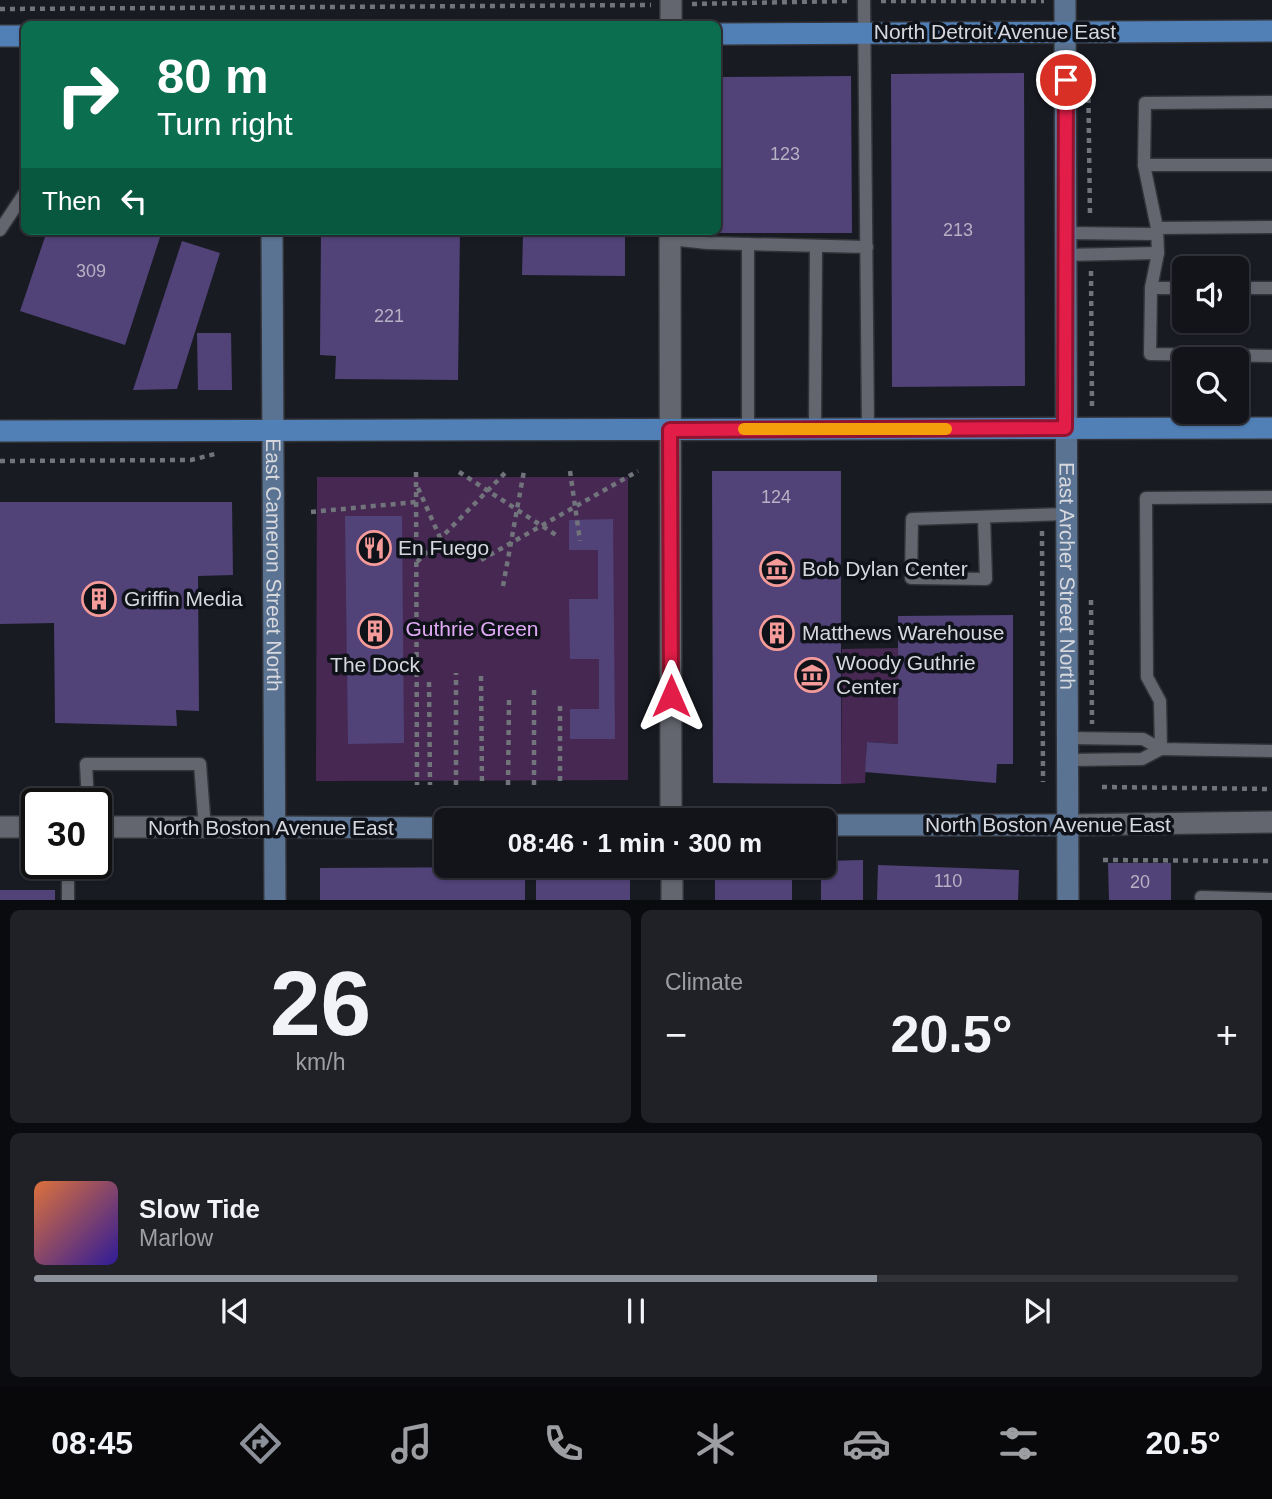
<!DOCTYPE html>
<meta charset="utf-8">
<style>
body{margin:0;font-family:Arial,sans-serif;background:#202127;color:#f1f3f6;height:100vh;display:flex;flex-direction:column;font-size:26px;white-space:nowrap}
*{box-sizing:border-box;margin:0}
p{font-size:23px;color:#9d9ea2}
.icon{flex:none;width:38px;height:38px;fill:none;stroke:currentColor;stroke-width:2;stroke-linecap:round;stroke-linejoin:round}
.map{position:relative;height:900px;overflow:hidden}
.details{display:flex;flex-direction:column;gap:10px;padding:10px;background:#0a0b0e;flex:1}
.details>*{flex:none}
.top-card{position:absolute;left:21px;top:21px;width:700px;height:214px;border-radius:10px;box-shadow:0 2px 5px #0004,0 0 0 2px #323339;background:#0b6e4f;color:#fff;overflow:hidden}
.fabs{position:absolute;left:1172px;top:256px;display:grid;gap:14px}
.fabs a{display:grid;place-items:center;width:77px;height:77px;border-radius:10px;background:#13141a;box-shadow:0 2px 5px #0004,0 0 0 2px #323339;font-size:35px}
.speed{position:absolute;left:21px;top:788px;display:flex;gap:14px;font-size:35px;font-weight:700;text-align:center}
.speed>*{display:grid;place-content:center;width:91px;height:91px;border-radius:50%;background:#13141a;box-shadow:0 2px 5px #0004,0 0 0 2px #323339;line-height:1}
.speed .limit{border:4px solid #111;border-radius:10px;background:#fff;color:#111}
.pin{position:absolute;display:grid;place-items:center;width:60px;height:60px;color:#fff;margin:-30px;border:4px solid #fff;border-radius:50%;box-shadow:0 2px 7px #0007}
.me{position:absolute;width:77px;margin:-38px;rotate:0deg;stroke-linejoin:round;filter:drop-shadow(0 0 5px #0008)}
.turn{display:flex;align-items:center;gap:24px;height:147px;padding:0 21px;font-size:32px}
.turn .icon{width:91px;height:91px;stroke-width:2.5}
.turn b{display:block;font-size:49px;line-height:60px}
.then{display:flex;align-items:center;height:66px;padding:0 21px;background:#0003;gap:14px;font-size:26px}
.big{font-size:52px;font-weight:800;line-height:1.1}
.details .card{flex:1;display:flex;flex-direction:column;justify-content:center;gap:10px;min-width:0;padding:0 24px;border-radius:10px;background:#202127}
.details .dial{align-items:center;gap:0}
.dial b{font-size:91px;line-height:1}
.song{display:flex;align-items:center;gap:21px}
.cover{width:84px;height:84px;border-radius:10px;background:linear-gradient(135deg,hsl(20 70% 55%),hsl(250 70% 35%))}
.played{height:7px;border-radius:4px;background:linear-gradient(90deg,#8c9099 70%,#323339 70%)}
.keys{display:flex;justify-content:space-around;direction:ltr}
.heat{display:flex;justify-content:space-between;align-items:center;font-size:38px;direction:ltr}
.details .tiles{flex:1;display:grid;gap:10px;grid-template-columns:1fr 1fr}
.card:last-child{grid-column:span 2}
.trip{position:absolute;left:434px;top:808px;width:402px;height:70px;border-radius:10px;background:#13141a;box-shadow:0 2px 5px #0004,0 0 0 2px #323339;font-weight:800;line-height:70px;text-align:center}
.tab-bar{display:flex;height:112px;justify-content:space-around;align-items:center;background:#08080a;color:#9d9ea2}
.tab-bar .icon{width:49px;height:49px}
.tab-bar .selected{color:#8c9099}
.tab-bar b{font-size:32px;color:#f1f3f6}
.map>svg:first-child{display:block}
</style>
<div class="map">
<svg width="1272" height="901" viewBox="0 0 1272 901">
<rect width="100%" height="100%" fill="#191b23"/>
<g fill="#472853">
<polygon points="317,477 628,477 628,780 316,781"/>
<polygon points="898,648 898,744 867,742 865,783 841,784 842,649"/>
</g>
<g fill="#514278">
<polygon points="1024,73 1025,386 892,387 891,74"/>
<polygon points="851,76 852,233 718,233 718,77"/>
<polygon points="47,231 162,231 125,345 20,311"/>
<polygon points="321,231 460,231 458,380 335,379 336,356 320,355"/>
<polygon points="468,231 625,231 625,276 522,275 523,234"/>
<polygon points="182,241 220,253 177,389 133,390"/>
<polygon points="197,333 231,333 232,390 198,390"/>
<polygon points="712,471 841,471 841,784 713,783"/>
<polygon points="0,502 232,502 233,575 198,576 199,711 176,710 177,726 55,723 54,623 0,624"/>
<polygon points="345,516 402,516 404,743 348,744"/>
<polygon points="613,519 615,739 570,739 570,709 599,709 599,659 570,659 569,599 598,599 598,550 569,550 569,520"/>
<polygon points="1013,615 1013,764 997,764 996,783 865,772 867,742 898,744 898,616"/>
<polygon points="863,860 863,901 821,901 821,866 824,866 824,861"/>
<polygon points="1108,863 1171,863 1171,901 1109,901"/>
<polygon points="878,865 1019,870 1018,901 877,901"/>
<rect x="715" y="866" width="77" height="35"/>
<polygon points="525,867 525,901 320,901 320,868"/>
<polygon points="630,868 630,901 536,901 536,869"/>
<rect x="0" y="890" width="55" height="11"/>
</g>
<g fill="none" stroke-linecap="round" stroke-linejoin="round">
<g stroke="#33343a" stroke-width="15">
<g id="lane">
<polyline points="864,0 868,429"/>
<polyline points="1272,102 1145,103 1144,165 1157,228 1158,253 1151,288 1150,354 1272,356"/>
<polyline points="1144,165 1272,165"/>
<polyline points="1157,228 1272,227"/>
<polyline points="0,230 24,194"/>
<polyline points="1065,233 1156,234"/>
<polyline points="670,239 707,243 867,247"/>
<polyline points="1065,255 1158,253"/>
<polyline points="1151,288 1185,288"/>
<polyline points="1237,288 1272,288"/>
<polyline points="748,429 748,244"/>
<polyline points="815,429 816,246"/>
<polyline points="1272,497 1146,498 1147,677 1160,701 1161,749 1272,751"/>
<polyline points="984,517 986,579 911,578 912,519 1066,514"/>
<polyline points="1067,738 1143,739 1161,749 1142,759 1068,760"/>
<polyline points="88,803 86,764 200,764 205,829"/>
<polyline points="68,863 68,901"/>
<polyline points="1201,897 1272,899"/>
</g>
</g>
<g stroke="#33343a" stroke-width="24">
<g id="street">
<polyline points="671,0 671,24"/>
<polyline points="670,231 671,821"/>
<polyline points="1068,825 1272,822"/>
<polyline points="0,827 37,827"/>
<polyline points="96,827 273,827"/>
<polyline points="672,866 672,901"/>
</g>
</g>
<g stroke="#33343a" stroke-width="24">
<g id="secondary">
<path id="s1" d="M 1065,0 L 1068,901"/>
<path id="s2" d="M 272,231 L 275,901"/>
<polyline points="824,825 1068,825"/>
<polyline points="273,827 446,828"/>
</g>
</g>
<g stroke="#33343a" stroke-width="24">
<g id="primary">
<polyline points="718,34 1272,31"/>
<polyline points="0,36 24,36"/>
<polyline points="0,431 1272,428"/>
</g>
</g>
<g stroke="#72747b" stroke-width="4.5" stroke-dasharray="5 5" stroke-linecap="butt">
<polyline points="881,1 1044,1"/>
<polyline points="692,4 847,1"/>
<polyline points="0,9 651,5"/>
<polyline points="1088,68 1090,217"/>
<polyline points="1091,271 1092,409"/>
<polyline points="0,461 191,460 215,454"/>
<polyline points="570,471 580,541"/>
<polyline points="416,472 417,785"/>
<polyline points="459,472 556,535"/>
<polyline points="418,488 446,551"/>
<polyline points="311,512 416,502"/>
<polyline points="1042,531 1043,782"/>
<polyline points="481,560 638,471"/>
<polyline points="417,562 507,471"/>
<polyline points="503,586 524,471"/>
<polyline points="1091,600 1092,724"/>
<polyline points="481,676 482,785"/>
<polyline points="429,682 430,785"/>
<polyline points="560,706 560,785"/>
<polyline points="456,785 456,673"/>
<polyline points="508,785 509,700"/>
<polyline points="534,785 534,685"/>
<polyline points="1102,787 1272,789"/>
<polyline points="1103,860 1272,861"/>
</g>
<use href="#lane" stroke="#63666f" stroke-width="12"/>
<use href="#street" stroke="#63666f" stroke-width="21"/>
<use href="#secondary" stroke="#5a7392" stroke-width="21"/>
<use href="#primary" stroke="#5180b6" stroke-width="21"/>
</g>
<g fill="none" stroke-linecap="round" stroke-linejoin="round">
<g stroke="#92132f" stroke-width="18">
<polyline id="route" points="671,696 670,430 1065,428 1066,80"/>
</g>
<use href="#route" stroke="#e11d48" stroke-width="12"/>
<polyline stroke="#f59e0b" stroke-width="12" points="744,429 946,429"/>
</g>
<defs>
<g id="restaurant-ring" transform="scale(1.75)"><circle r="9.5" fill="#10121a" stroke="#f59b9a" stroke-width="1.5"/><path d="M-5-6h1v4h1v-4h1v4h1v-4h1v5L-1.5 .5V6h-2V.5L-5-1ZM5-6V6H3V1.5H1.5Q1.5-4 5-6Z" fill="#f59b9a"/></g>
<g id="museum-ring" transform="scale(1.75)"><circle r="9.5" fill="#10121a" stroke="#f59b9a" stroke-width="1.5"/><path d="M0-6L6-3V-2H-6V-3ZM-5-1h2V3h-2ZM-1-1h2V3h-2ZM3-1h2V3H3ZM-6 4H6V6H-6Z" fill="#f59b9a"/></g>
<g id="building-ring" transform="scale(1.75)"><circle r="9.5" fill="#10121a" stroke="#f59b9a" stroke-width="1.5"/><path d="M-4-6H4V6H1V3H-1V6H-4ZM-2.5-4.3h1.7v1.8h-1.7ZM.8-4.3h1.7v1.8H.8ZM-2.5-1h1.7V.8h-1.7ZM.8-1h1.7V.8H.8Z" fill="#f59b9a"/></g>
</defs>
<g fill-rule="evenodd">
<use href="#restaurant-ring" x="374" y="548"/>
<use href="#museum-ring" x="777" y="569"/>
<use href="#building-ring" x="99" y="599"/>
<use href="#building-ring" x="375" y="631"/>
<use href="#building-ring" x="777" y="633"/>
<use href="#museum-ring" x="812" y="675"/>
</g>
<g text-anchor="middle" stroke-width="7" stroke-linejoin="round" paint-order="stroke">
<g font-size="18" fill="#b6b2c4">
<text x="785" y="160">123</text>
<text x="958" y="236">213</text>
<text x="91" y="277">309</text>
<text x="389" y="322">221</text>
<text x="776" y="503">124</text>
<text x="948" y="887">110</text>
<text x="1140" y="888">20</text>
</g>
<g font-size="21" fill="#d7d8de" stroke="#10121a">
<text x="995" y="39">North Detroit Avenue East</text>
<text dy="7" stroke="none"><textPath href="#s2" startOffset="334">East Cameron Street North</textPath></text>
<text dy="7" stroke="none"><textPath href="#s1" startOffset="576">East Archer Street North</textPath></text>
<text x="1048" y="832">North Boston Avenue East</text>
<text x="271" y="835">North Boston Avenue East</text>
</g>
<g font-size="21" fill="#d7d8de" stroke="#10121a" text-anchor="start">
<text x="398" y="555">En Fuego</text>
<text x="802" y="576">Bob Dylan Center</text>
<text x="124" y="606">Griffin Media</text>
<text x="802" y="640">Matthews Warehouse</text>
<text x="836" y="670">Woody Guthrie<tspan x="836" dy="24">Center</tspan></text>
<text x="375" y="672" text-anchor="middle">The Dock</text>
</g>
<g font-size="21" fill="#e1aaf5" stroke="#10121a">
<text x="472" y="636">Guthrie Green</text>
</g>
</g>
</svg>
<div class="fabs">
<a><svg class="icon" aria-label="sound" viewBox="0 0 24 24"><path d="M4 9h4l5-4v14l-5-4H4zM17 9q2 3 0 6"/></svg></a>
<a><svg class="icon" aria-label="search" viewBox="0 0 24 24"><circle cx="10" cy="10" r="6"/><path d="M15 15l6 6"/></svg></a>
</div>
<div class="speed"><div class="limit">30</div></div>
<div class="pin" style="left:1066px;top:80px;background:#d93025"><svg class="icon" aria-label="arrive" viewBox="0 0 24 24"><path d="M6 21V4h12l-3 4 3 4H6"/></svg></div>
<svg class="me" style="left:671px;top:696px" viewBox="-20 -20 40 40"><path d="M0-17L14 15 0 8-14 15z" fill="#e11d48" stroke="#fff" stroke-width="4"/></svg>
<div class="trip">08:46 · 1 min · 300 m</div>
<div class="top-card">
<div class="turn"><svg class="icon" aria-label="right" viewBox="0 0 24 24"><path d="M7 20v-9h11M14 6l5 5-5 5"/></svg><div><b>80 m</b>Turn right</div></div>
<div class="then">Then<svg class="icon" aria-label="left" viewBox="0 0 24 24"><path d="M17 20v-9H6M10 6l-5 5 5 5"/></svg></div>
</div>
</div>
<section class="details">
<div class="tiles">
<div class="card dial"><b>26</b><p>km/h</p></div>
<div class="card"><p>Climate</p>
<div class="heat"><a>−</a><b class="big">20.5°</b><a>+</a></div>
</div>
<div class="card">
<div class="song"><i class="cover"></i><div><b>Slow Tide</b><p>Marlow</p></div></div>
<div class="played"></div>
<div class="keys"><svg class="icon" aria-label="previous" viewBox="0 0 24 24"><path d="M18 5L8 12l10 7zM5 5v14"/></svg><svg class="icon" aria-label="pause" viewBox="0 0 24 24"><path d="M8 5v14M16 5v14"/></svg><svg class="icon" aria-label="next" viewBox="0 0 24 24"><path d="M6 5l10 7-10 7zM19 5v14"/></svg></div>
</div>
</div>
</section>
<nav class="tab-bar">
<b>08:45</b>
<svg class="icon selected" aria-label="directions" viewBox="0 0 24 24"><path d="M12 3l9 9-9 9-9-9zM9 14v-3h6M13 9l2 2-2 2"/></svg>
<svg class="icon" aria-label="music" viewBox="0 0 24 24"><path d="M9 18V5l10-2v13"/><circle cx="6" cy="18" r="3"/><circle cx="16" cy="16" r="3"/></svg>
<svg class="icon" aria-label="phone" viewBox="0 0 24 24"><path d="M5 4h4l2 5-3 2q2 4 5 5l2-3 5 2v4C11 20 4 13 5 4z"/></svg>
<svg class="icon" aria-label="climate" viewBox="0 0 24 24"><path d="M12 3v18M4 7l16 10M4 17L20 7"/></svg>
<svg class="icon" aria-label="car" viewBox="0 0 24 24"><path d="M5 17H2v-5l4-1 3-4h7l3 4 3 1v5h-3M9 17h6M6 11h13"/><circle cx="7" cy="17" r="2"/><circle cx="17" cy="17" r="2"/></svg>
<svg class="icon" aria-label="filters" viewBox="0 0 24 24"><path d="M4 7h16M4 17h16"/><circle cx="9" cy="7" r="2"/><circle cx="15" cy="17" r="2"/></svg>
<b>20.5°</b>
</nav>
